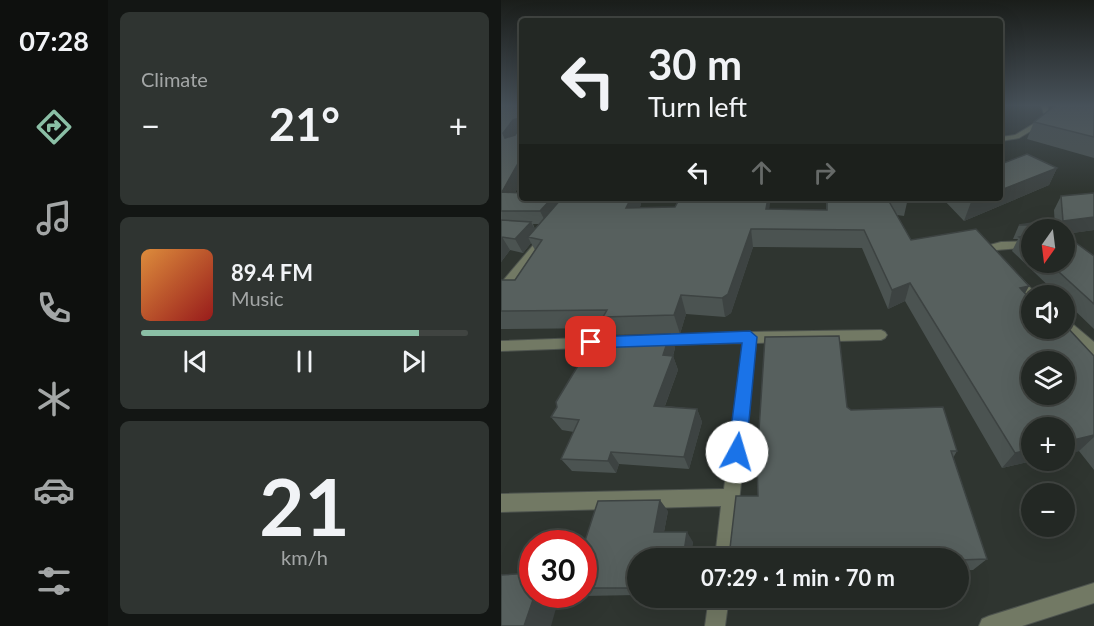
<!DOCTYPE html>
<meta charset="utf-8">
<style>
body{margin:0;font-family:Lato,sans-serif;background:#2f3431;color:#f1f3f6;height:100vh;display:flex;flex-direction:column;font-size:22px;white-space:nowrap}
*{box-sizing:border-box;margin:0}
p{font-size:20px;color:#a3a6a6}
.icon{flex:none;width:33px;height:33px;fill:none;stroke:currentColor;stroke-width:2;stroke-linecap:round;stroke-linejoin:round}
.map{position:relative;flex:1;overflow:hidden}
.details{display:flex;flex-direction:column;gap:12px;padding:12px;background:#131614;width:393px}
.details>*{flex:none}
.top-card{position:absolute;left:18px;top:18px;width:484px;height:183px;border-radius:6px;box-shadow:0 6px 24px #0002,0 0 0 2px #404441;background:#232824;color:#f1f3f6;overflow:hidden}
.needle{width:39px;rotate:194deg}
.controls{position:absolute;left:520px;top:219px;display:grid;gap:12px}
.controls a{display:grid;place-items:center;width:54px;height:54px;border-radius:50%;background:#232824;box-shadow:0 6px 24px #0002,0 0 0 2px #404441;font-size:30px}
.speed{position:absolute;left:18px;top:530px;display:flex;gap:12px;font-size:30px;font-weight:700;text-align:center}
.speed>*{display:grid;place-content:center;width:78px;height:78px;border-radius:50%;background:#232824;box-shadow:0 6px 24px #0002,0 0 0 2px #404441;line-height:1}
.speed .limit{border:9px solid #d22;background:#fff;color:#111}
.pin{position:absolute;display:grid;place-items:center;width:51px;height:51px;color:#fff;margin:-26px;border-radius:12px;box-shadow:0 3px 9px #0006}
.me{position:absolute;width:66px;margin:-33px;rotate:6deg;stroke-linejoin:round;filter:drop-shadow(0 0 4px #0008)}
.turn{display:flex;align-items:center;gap:21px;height:126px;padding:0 30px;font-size:27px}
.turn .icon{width:78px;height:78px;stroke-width:2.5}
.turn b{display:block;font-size:42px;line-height:51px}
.lanes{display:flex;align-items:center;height:57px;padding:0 30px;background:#0003;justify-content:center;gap:30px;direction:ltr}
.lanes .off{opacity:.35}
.big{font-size:45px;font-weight:700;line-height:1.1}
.details .widget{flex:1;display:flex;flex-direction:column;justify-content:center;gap:9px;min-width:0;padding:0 21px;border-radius:9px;background:#2f3431}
.details .dial{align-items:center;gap:0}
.dial b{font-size:78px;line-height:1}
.song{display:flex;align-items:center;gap:18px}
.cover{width:72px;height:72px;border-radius:9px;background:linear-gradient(135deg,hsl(30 70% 55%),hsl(0 70% 35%))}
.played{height:6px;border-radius:3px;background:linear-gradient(90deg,#8abfa5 85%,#404441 85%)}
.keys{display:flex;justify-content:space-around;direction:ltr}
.heat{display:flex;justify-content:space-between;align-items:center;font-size:33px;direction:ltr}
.trip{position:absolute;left:126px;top:548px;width:342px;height:60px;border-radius:30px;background:#232824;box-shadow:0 6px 24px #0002,0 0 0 2px #404441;font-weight:700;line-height:60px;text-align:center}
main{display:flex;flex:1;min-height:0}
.menu{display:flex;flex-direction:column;width:108px;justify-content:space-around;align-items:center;background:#0e100e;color:#a3a6a6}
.menu .icon{width:42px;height:42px}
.menu .current{color:#8abfa5}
.menu b{font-size:27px;color:#f1f3f6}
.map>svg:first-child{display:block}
</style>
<main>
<nav class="menu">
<b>07:28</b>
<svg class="icon current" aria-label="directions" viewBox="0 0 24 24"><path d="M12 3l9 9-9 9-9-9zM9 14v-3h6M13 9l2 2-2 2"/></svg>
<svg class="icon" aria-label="music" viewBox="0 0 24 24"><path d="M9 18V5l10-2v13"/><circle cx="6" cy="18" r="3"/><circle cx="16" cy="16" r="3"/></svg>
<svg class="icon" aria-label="phone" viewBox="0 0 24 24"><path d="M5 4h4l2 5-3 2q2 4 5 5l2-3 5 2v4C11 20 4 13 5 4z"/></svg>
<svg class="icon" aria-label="climate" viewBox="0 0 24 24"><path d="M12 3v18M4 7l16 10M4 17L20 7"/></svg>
<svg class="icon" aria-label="car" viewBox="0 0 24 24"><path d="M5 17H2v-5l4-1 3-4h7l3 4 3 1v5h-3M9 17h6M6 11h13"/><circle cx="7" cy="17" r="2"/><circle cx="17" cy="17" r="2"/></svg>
<svg class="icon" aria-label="filters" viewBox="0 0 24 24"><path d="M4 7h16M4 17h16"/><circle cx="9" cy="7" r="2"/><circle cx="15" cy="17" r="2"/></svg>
</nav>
<section class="details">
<div class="widget"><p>Climate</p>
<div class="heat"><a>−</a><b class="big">21°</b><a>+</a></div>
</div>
<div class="widget">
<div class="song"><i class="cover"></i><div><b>89.4 FM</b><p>Music</p></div></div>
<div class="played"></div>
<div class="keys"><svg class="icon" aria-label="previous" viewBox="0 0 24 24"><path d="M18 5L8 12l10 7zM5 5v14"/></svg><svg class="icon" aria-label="pause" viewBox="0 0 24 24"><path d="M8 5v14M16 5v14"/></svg><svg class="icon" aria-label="next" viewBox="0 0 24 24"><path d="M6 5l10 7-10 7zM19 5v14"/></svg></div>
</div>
<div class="widget dial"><b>21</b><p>km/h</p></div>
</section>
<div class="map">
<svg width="593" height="626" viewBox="0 0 593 626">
<rect width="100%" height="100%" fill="#2f3530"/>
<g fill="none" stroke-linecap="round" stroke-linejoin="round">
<g stroke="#4d534e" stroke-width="2">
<g id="street">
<polygon points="540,105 546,105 550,119 518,138 500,141 500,137 514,135 544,117"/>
<polygon points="43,235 46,236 46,240 4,294 0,295 0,283 40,236"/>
<polygon points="531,241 531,247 495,250 498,260 493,263 488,260 484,248 485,246 500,242"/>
<polygon points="515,276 519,277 537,296 531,296 531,300 528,299 509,280"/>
<polygon points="564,319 568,321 593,342 593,355 588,354 561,328 564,328"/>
<polygon points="380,330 384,332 386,335 384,338 380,340 255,343 232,558 214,558 220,506 0,512 0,494 223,489 242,343 157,345 152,343 151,340 152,337 249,332"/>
<polygon points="106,337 111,339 112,342 111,345 106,347 0,351 0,341"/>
<polygon points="593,583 593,603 521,626 478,626 481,619 488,616"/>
<polygon points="208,597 228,597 224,626 204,626"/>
</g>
</g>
<use href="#street" fill="#727964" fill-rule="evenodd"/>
</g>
<g fill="#4b5351" fill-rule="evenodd">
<path d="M 0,105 L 21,179 L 14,193 L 21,198 L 56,198 L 58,202 L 61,198 L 138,198 L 140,205 L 138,207 L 174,207 L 179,198 L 269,198 L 268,209 L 325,210 L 325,198 L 407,198 L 403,216 L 396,215 L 410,240 L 528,286 L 524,293 L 531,328 L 593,356 L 593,470 L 578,451 L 564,454 L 564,428 L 531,460 L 535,460 L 501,468 L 404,301 L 387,309 L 361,248 L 252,247 L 230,313 L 224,317 L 185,314 L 179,334 L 111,336 L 107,328 L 0,329 L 0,280 L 14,280 L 34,250 L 30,243 L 22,253 L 9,250 L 0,262 ZM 32,224 L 39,224 L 34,229 Z"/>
<polygon points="593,105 593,158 526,139 533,122"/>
<polygon points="556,168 548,185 463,221 441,198 500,198"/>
<polygon points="593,193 593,230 564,234 564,230 531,230 531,262 564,262 593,256 593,329 564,301 564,296 558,296 511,251 517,239 512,239 518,225 544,221 554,228 553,210 560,196"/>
<polygon points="169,334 174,348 172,356 177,370 164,406 196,409 201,422 188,469 118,464 115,473 71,471 60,459 73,432 61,430 50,417 56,407"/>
<polygon points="346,407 350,410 456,451 452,458 486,559 472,570 458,571 458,558 229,558 228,557 257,496"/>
<polygon points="167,511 163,532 192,542 189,558 136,558 136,595 83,596 80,594 82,594 82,547"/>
</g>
<g fill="#3d4342">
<polygon points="18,118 21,126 10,150 2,133 12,120"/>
<polygon points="21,156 21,179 8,205 1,192"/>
<polygon points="556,168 548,185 463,221 470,202 480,198 500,198 500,190"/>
<polygon points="51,198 56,198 60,208 46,225 39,211"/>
<polygon points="130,198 138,198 140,205 131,225 125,208"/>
<polygon points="267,198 269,198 267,227 265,209"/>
<polygon points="593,217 593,230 564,234 564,230 557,230 562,221"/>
<polygon points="30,222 37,235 27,237 30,243 22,253 14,239"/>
<polygon points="250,229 252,247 230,313 224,317 221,298"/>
<polygon points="1,237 9,250 0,262 0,238"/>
<polygon points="409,283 404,301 387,309 391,290"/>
<polygon points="528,286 518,304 519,288"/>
<polygon points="180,295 185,314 179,334 173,315"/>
<polygon points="169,334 174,348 170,362 172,356 177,370 159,419 153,406 162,355"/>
<polygon points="196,409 201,422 188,469 183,457"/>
<polygon points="593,435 593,437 578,451 564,454 564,442"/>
<polygon points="531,449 531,460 535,460 501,468 514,453"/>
<polygon points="110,452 118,464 115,473 107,461"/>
<polygon points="159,500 167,511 161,542 153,532"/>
<polygon points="186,532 192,542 189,558 182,558"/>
<polygon points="34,594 59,594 50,626 23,626"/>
</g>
<g fill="#57605e" stroke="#3d4342" stroke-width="1.5" fill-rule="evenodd">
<path d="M 0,105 L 21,105 L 21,156 L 1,192 L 21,193 L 21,198 L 51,198 L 39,211 L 0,211 ZM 18,118 L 18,129 L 14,135 L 4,138 L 2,133 L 12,120 Z"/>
<polygon points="555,105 593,105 593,137 533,122"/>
<polygon points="526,154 556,168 500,190 500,164"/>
<polygon points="593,193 593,217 562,221 560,196"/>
<path d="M 61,198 L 130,198 L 125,208 L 174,207 L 179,198 L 267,198 L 265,209 L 326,210 L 326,198 L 386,198 L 410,240 L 475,229 L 528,286 L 519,288 L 531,301 L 531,328 L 564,328 L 564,325 L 593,356 L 593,435 L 564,442 L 564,428 L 531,428 L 531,449 L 514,453 L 409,283 L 391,290 L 363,230 L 250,229 L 227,294 L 221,298 L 180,295 L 173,315 L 102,317 L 106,310 L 0,311 L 0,280 L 14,280 L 41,240 L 27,237 ZM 531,362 L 564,362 L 564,394 L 531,394 Z"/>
<polygon points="465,198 480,198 470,202"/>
<polygon points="0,220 30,222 14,239 1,237 0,238"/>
<polygon points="544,221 556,230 540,230 540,225 518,225"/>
<polygon points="531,235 531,248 518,237"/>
<polygon points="564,235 593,256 593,304 547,262 564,262"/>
<polygon points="169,334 162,355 172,356 153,406 196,409 183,457 110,452 107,461 60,459 78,420 50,417 56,407 55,402 95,336"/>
<polygon points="338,336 346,407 350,410 442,407 456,451 450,451 486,559 458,560 458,558 369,558 368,550 308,551 305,558 249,558 247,556 228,557 235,496 257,496 256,461 264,337"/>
<polygon points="159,500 153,532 186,532 182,558 136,558 136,588 82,588 82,547 97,501"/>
<polygon points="32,573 32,594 34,594 23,626 0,626 0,575"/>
</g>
<linearGradient id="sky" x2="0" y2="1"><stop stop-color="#1a1d1a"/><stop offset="0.55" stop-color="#475159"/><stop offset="1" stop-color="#475159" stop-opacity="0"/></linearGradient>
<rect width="593" height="192" fill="url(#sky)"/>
<polygon fill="#1a73e8" stroke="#114b97" stroke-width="1.5" points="249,331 256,337 245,452 243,458 236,460 230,458 227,452 241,343 90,348 83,342 90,337"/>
</svg>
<div class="controls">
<a><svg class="needle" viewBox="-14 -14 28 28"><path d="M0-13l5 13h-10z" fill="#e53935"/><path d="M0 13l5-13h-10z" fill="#a3a6a6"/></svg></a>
<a><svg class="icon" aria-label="sound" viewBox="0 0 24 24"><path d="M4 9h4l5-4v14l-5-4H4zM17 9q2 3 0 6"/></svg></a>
<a><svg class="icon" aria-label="layers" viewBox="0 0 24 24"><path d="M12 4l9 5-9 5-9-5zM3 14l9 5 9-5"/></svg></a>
<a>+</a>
<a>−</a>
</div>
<div class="speed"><div class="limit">30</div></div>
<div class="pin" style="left:90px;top:342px;background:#d93025"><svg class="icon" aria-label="arrive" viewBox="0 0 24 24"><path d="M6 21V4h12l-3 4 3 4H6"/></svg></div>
<svg class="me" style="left:236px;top:452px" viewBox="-20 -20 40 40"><circle r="19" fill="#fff"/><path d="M0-13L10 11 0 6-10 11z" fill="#1a73e8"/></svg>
<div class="trip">07:29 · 1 min · 70 m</div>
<div class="top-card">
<div class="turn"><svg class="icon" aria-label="left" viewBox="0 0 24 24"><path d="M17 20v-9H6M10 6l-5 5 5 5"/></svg><div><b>30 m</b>Turn left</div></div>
<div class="lanes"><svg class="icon" aria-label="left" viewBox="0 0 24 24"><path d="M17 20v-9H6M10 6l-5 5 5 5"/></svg><svg class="icon off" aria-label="ahead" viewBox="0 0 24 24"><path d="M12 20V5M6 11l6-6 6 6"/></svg><svg class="icon off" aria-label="right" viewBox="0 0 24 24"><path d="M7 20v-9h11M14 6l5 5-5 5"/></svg></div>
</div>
</div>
</main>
